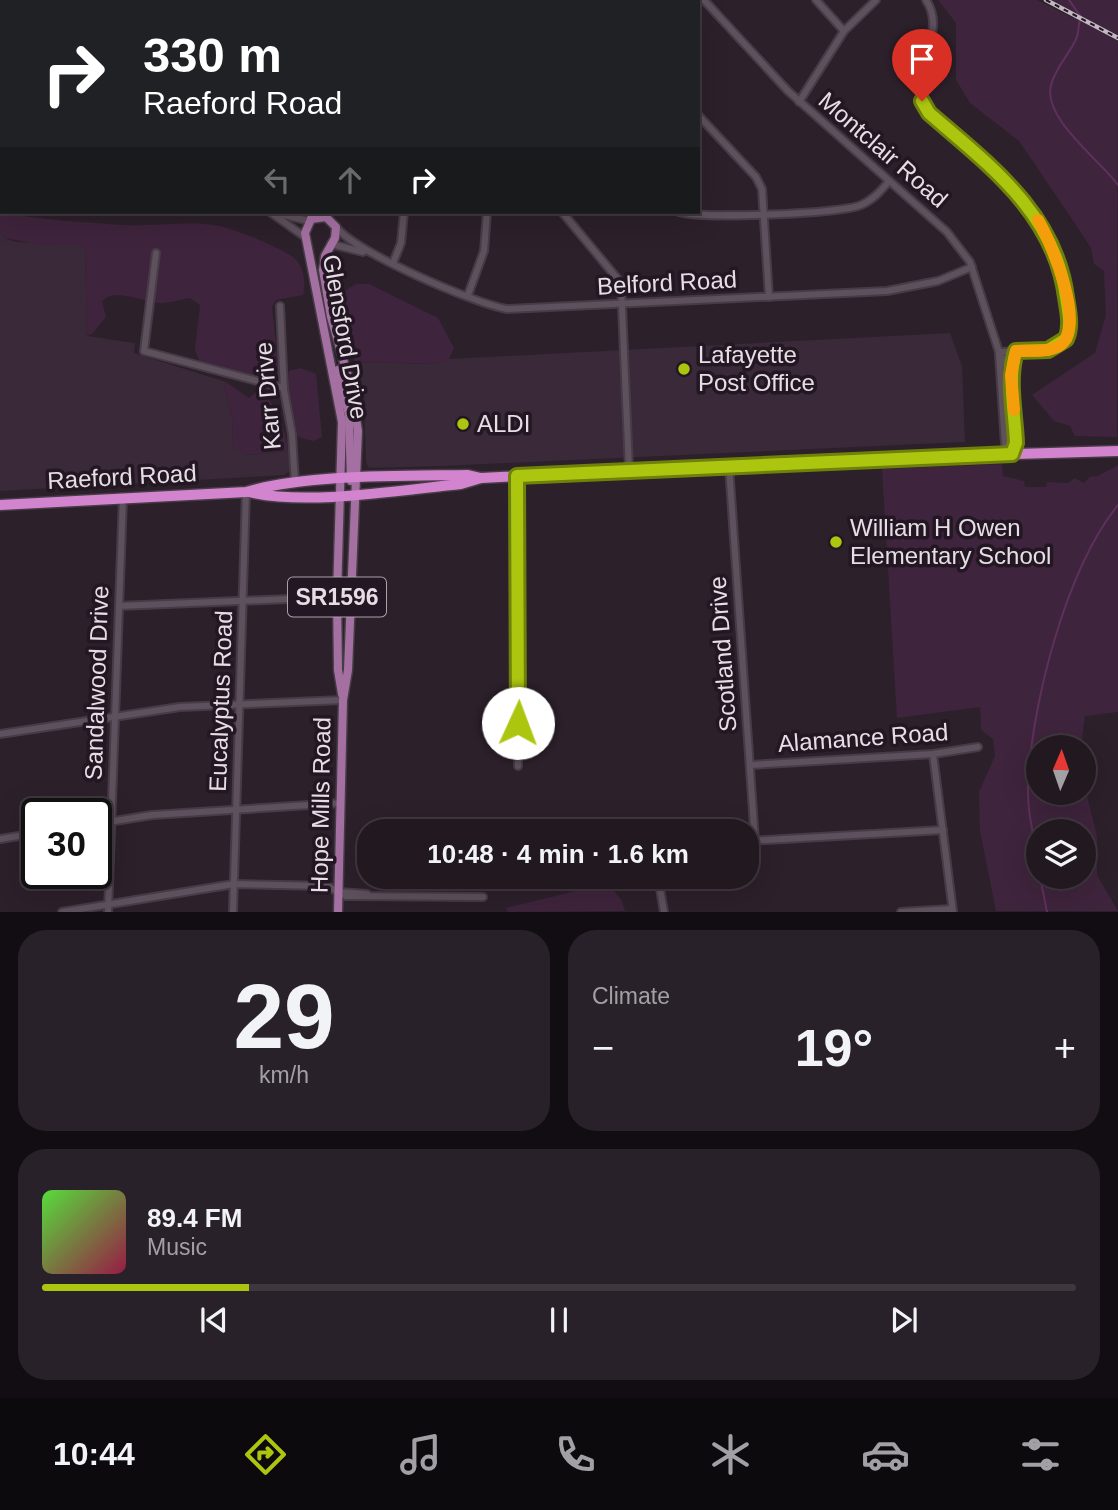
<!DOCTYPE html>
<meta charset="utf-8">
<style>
body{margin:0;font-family:Arial,sans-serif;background:#292129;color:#f1f3f6;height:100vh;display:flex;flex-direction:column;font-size:26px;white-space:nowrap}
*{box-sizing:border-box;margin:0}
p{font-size:23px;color:#a2a0a5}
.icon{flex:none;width:38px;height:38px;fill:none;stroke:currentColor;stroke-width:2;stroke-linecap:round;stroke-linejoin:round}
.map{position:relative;height:912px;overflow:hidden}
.details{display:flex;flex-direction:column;gap:18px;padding:18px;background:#120d12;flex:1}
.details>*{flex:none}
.top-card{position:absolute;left:0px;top:0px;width:700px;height:214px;box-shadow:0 7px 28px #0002,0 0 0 2px #3e373e;background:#202124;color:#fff;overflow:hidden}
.needle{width:46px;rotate:2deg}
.tools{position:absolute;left:1026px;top:735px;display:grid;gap:14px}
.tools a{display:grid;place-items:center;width:70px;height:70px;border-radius:50%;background:#211820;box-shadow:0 7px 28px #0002,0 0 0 2px #3e373e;font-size:35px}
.speed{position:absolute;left:21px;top:798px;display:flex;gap:14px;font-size:35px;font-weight:700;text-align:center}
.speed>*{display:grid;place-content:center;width:91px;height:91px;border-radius:50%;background:#211820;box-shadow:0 7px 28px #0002,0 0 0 2px #3e373e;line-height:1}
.speed .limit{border:4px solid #111;border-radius:10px;background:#fff;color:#111}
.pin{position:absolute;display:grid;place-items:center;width:60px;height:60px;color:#fff;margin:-72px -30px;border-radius:50% 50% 50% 0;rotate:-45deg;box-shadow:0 0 7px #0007}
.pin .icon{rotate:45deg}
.me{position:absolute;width:77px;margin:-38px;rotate:2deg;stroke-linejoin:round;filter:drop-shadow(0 0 5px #0008)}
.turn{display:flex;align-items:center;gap:24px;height:147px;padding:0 28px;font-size:32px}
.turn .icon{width:91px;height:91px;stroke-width:2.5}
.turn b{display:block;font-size:49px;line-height:60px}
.lanes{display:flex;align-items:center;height:66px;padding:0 28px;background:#0003;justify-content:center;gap:35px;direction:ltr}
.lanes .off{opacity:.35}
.big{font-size:52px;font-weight:600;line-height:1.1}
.details .tile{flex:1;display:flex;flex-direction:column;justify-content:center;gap:10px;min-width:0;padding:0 24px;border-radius:28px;background:#292129}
.details .dial{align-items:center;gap:0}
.dial b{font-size:91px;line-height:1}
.song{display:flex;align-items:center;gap:21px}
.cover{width:84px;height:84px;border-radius:10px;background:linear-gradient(135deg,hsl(110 70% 55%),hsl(340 70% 35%))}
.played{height:7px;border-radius:4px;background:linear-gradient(90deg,#acc610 20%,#3e373e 20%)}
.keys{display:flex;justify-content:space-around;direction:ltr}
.heat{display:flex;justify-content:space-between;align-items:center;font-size:38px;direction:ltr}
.details .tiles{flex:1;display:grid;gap:18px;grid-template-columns:1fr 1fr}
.tile:last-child{grid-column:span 2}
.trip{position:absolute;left:357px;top:819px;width:402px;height:70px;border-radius:28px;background:#211820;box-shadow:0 7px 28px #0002,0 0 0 2px #3e373e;font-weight:600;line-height:70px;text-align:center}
.tab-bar{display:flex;height:112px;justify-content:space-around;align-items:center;background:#0d0a0d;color:#a2a0a5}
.tab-bar .icon{width:49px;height:49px}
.tab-bar .selected{color:#acc610}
.tab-bar b{font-size:32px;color:#f1f3f6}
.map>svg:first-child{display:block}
</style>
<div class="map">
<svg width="1118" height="912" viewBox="0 0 1118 912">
<rect width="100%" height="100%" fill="#2c202b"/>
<g fill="#3a2939">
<polygon points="0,230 4,238 16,242 81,244 85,249 87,336 135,343 134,353 226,382 224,388 232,418 233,448 248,455 288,451 290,470 285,475 0,491"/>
<polygon points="950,333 962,366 965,442 441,466 369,468 366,462 364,394 355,362 439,364 449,359"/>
</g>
<g fill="#3e243c" fill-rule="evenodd">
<polygon points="938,0 1037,0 1073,18 1074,14 1050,0 1118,0 1118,35 1111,32 1109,36 1118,41 1117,437 1075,436 1070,426 1054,421 1032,395 1095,353 1106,315 1104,271 1094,264 1091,248 1078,228 1019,141 970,103 956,80 956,23"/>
<path d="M 0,212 C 40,220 82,222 122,225 C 153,227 188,220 219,226 C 234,229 286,249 296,260 C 304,267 306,285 303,295 L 276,300 L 272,307 L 279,374 L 277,380 L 263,380 L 200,363 L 195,350 L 200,305 L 190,298 C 181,299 171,303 162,303 C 144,303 116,287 102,301 L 106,317 L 92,334 L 87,335 L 85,249 L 81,244 L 44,245 L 4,238 L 0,230 Z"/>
<polygon points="356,284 369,284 438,318 454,348 449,359 439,364 355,362 341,304 344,291"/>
<polygon points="301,368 316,374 322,437 313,441 298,437 288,390 289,371"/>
<path d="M 226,382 L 249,398 L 258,390 C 276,401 286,430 288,451 L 248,455 L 233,449 L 232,418 L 224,388 Z"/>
<path d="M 1002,464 L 1003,476 L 1024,481 L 1025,487 L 1046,487 L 1047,482 L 1069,483 L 1074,478 L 1084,483 L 1090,477 L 1098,476 L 1118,465 L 1118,712 L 1085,716 L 1081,747 L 1038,747 L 1038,793 L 1080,793 L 1087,796 L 1097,836 L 1097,875 L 1118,911 L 996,911 L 980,831 L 979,792 L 995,756 L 993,739 L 981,730 L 980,707 L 897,718 L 882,469 ZM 1038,831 L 1083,831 L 1083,877 L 1038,877 Z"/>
<polygon points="596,886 611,887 622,901 625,911 508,912 506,908"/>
</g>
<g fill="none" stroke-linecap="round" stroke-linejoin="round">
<g stroke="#5e305c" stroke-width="2">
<path d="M 1069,0 L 1081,17 C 1078,24 1079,30 1077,37 C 1070,54 1056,66 1051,85 C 1042,118 1100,160 1118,185"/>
<polyline points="0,92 2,94"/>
<path d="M 1038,861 C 1034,836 1027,812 1028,787 C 1031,705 1066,569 1118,505"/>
<polyline points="1040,877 1047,912"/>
</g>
<g stroke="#463c46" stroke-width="10">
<g id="minor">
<polyline points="143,0 144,2"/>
<polyline points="593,0 594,2"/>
<polyline points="704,0 788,91 947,232 970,262 999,352 1011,375 1016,444 1012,454"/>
<polyline points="816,0 844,31"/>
<path d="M 926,0 C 951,38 899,71 929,113 C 990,166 1054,214 1066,300 C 1068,314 1072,329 1064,342 L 1048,350 L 999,352"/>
<polyline points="124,2 127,0"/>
<polyline points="247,2 247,0"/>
<polyline points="411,2 411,0"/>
<polyline points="574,2 575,0"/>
<polyline points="799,102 844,31 876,0"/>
<polyline points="698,115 756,177 762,189 769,297"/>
<polyline points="0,179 2,179"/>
<polyline points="270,212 305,237"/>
<polyline points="562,212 621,283 629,469"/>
<path d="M 679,212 C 700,219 840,214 861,205 C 873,200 881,191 889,181"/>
<polyline points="276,213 309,221"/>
<path d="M 336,227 C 357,253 473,303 507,309 L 887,291 L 938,281 L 972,267"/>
<polyline points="331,244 363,252"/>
<polyline points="156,253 144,351 284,388"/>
<polyline points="393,263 401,243 404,212"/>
<polyline points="468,295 484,251 487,212"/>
<polyline points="280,306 284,390 292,434 295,483"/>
<polyline points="999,354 1005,444 1012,454"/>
<polyline points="1011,373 1016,351"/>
<polyline points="729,466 755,841"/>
<polyline points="517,476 518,766"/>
<polyline points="119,606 337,597"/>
<polyline points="0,734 180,707 343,700"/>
<polyline points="933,754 953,912"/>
<polyline points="750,765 933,754 978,747"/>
<polyline points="96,824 152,815 341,803"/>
<polyline points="0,839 37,833"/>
<polyline points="747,841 943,830"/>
<polyline points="658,877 664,912"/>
<polyline points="339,892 367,894"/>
<polyline points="62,912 234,884 327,886 346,896 483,897"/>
<polyline points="108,912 123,497"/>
<polyline points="233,912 246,492"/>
<polyline points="901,912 952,909"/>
</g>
</g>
<g stroke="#463c46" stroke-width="11">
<g id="major">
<polyline points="323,2 323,0"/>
<polyline points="332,2 332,0"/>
<polyline points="312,217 305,233 342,422 337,597 338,670 342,694"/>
<polyline points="311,219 326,217 336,227 335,238 325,256 323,270 331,317 351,387 358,431 348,670 343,700 338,912"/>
<polyline points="338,370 349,415 351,481"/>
</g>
</g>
<g stroke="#463c46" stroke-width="13">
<g id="highway">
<path d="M 249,492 C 306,506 401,490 461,484 L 481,478"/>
<path d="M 0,505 L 246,492 C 307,474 402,476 468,475 L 481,478 L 875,458 L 1118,451"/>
</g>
</g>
<use href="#minor" stroke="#5e505d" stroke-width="6"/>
<use href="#major" stroke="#a46fa1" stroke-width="8"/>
<use href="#highway" stroke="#d384cf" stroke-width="10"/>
<g stroke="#c2b8c1" stroke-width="4.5">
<polyline id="rail" points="1046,0 1118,38"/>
</g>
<use href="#rail" stroke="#221722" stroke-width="2" stroke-dasharray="5" stroke-linecap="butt"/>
</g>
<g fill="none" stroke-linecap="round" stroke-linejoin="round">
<g stroke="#70810a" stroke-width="18">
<path id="route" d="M 518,723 L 517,476 L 1012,454 L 1016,443 C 1015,413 1007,380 1016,351 L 1048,350 L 1066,339 C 1072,326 1068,311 1066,297 C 1055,213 989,165 929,113 L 922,101"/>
</g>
<use href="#route" stroke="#acc610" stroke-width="12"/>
<path stroke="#f59e0b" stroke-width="12" d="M 1014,410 L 1011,375 L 1016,351 C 1029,350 1047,353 1059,346 C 1088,328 1051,242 1038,220"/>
</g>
<g fill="#acc610" stroke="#221722" stroke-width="2.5">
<circle cx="684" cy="369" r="7"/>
<circle cx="463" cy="424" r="7"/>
<circle cx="836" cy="542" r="7"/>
</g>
<g text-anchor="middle" stroke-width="7" stroke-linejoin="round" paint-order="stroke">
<rect fill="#221722" stroke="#aba2aa" stroke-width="2" x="288" y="577.5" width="98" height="39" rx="5"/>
<g font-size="23" font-weight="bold" fill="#e6dde5">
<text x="337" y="605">SR1596</text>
</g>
<g font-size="24" fill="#e6dde5" stroke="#221722">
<text transform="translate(883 150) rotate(41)" y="8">Montclair Road</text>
<text transform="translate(667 283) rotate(-3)" y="8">Belford Road</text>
<text transform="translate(345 337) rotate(80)" y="8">Glensford Drive</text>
<text transform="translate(268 396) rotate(-95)" y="8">Karr Drive</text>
<text transform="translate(122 477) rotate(-3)" y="8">Raeford Road</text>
<text transform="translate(723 654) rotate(-94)" y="8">Scotland Drive</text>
<text transform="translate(97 683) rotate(-88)" y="8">Sandalwood Drive</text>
<text transform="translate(221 701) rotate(-88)" y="8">Eucalyptus Road</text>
<text transform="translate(863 738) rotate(-4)" y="8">Alamance Road</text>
<text transform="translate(321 805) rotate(-89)" y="8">Hope Mills Road</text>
</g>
<g font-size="24" fill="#e6dde5" stroke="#221722" text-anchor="start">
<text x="698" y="363">Lafayette<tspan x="698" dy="28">Post Office</tspan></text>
<text x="477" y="432">ALDI</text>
<text x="850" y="536">William H Owen<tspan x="850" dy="28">Elementary School</tspan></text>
</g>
</g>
</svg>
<div class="tools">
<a><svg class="needle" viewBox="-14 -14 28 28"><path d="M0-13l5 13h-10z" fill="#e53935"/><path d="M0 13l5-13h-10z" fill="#a2a0a5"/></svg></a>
<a><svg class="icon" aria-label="layers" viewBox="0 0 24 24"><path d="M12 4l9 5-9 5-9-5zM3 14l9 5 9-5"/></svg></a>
</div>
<div class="speed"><div class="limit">30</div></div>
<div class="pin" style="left:922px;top:101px;background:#d93025"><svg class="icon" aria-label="arrive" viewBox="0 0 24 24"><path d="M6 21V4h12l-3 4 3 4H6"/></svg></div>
<svg class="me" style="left:518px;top:723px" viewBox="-20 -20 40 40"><circle r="19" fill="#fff"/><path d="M0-13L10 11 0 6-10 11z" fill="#acc610"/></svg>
<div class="trip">10:48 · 4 min · 1.6 km</div>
<div class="top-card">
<div class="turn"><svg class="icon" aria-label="right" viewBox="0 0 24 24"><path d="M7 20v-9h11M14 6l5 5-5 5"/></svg><div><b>330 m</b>Raeford Road</div></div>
<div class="lanes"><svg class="icon off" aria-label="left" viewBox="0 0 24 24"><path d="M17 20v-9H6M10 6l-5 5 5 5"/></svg><svg class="icon off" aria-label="ahead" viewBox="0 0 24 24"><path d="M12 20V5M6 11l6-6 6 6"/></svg><svg class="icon" aria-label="right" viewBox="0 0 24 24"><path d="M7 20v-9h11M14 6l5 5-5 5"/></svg></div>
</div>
</div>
<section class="details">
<div class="tiles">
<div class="tile dial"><b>29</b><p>km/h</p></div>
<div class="tile"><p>Climate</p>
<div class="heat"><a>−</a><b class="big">19°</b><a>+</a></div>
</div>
<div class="tile">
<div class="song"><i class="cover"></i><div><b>89.4 FM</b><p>Music</p></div></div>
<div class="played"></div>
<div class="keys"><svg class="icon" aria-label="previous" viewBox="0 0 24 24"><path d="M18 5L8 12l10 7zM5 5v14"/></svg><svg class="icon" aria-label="pause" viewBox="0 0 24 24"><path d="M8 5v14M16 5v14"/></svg><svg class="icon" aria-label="next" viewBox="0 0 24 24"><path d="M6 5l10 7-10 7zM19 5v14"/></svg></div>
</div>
</div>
</section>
<nav class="tab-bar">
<b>10:44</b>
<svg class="icon selected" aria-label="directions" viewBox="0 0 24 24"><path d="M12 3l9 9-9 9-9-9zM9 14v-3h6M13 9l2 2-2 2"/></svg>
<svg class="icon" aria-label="music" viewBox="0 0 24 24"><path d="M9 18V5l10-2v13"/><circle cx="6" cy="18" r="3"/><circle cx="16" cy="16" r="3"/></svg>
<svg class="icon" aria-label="phone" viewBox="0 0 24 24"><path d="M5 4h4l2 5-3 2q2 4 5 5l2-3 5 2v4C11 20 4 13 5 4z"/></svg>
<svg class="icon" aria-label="climate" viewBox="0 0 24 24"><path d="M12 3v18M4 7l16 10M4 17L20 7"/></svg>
<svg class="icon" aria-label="car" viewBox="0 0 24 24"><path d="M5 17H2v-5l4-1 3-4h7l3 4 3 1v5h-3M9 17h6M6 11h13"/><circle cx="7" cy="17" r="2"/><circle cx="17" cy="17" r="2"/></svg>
<svg class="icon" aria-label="filters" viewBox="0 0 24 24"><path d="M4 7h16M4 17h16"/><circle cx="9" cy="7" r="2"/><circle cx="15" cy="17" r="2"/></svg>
</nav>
